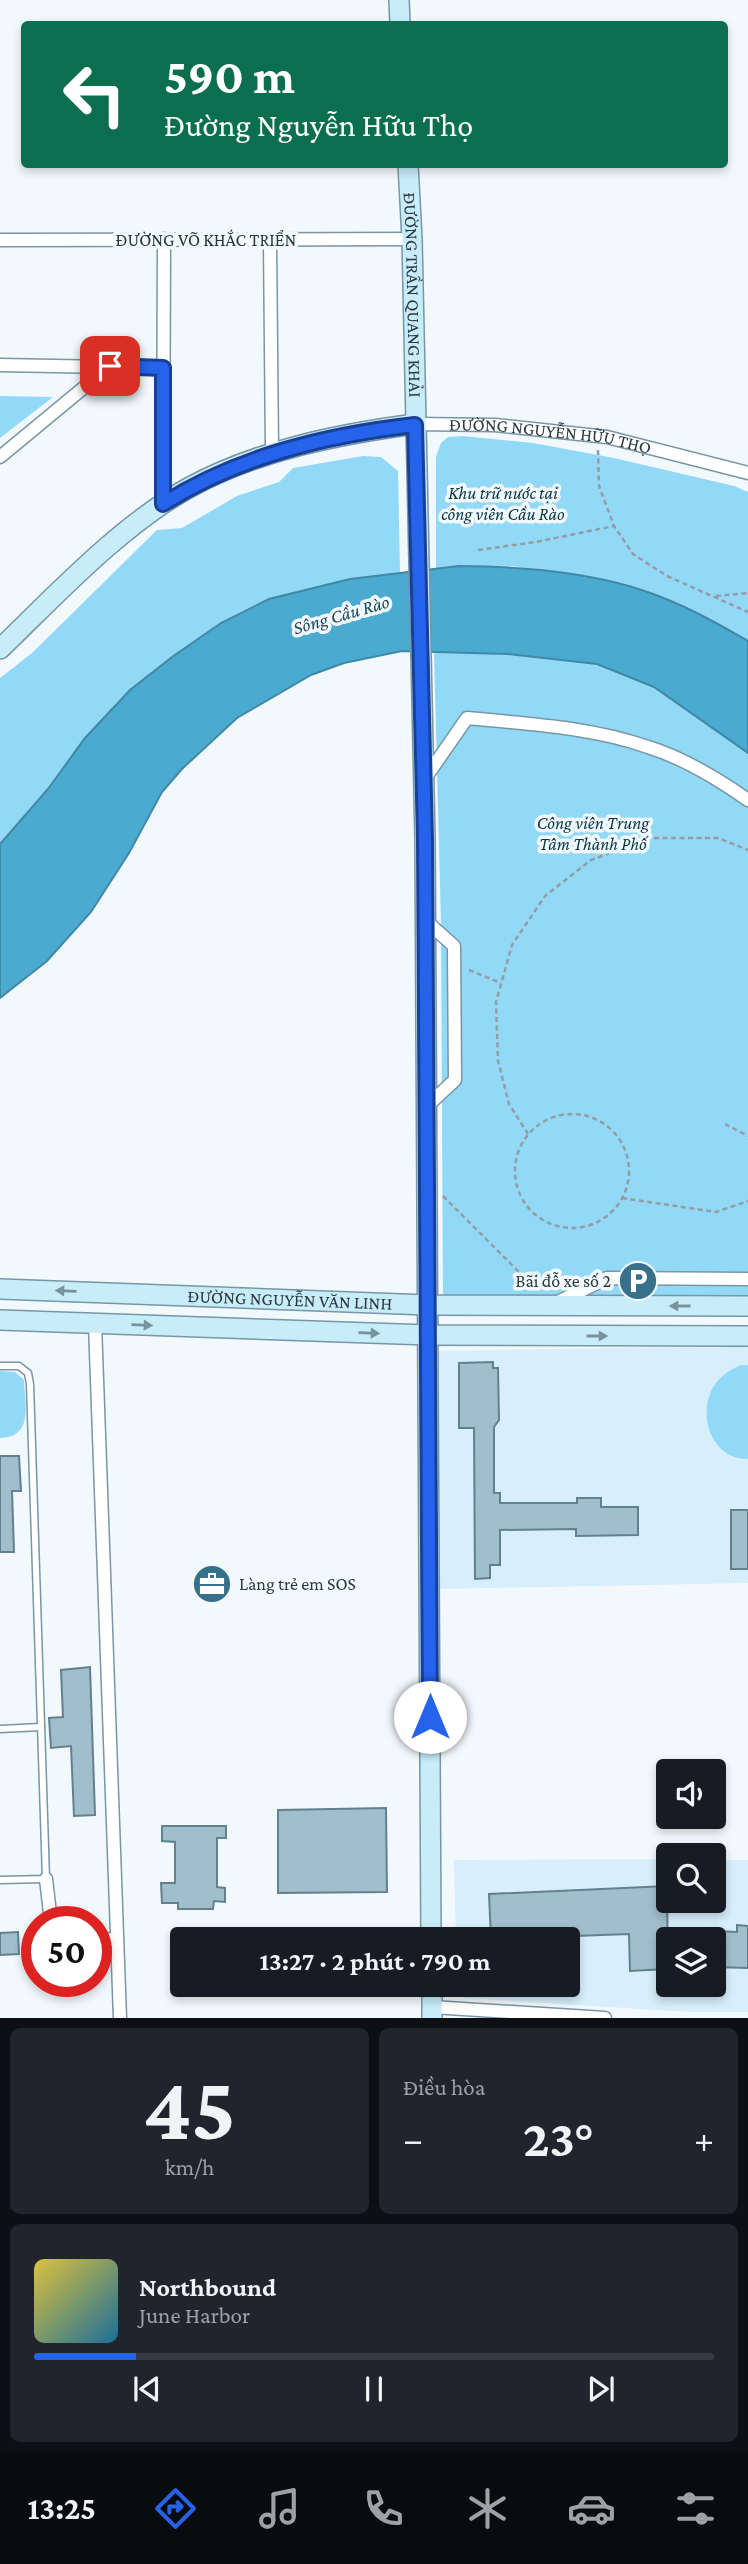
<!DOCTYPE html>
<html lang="vi">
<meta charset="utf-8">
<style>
body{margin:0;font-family:"Crimson Pro",serif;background:#20242c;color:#f1f3f6;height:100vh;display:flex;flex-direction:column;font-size:26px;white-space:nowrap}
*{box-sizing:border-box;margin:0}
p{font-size:23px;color:#9ea1a6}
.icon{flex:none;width:38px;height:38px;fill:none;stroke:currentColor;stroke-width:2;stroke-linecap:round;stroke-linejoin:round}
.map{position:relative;height:2018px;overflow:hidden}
.panel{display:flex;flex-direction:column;gap:10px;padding:10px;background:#0d0f14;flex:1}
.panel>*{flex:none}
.banner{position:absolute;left:21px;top:21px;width:707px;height:147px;border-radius:7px;box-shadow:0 4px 10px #0003;background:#0b6e4f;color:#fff;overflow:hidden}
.fabs{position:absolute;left:656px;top:1759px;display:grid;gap:14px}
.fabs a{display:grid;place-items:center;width:70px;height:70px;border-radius:7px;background:#171b24;box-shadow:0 4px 10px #0003;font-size:35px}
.speed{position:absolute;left:21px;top:1906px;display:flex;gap:14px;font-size:35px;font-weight:700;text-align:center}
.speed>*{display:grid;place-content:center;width:91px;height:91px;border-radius:50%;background:#171b24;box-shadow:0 4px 10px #0003;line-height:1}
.speed .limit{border:10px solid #d22;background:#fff;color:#111}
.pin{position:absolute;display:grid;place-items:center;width:60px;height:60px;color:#fff;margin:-30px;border-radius:14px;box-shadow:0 4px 10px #0006}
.me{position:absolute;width:77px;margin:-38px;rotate:0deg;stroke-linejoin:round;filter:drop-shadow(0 0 5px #0008)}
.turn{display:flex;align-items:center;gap:24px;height:147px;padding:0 28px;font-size:32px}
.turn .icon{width:91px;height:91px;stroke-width:2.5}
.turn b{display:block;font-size:49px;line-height:60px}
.big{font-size:52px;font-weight:700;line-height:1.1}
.panel .tile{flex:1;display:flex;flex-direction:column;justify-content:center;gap:10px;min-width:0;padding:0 24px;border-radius:10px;background:#20242c}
.panel .dial{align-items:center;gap:0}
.dial b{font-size:91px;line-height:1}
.song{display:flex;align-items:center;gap:21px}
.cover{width:84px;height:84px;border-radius:10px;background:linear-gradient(135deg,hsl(50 70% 55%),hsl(200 70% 35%))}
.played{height:7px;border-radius:4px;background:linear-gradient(90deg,#2563eb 15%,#363941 15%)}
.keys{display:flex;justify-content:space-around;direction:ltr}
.heat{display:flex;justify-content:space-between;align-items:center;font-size:38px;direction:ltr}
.panel .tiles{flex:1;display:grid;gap:10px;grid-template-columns:1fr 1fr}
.tile:last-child{grid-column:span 2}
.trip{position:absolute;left:170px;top:1927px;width:410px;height:70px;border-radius:7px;background:#171b24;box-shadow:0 4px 10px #0003;font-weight:700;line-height:70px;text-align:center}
.dock{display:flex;height:112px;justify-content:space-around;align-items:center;background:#090b0e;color:#9ea1a6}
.dock .icon{width:49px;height:49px}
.dock .current{color:#2563eb}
.dock b{font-size:32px;color:#f1f3f6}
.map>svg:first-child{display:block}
</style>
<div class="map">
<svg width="748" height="2018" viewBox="0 0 748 2018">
<rect width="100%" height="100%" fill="#f2f9fc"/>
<g fill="#d7effa" fill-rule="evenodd">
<polygon points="748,1346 748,1583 438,1589 434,1351"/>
<path d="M 668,1859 L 668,1900 L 714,1900 L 714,1860 L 748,1860 L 748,2012 L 689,2012 L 465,1998 L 457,1992 L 457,1985 L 567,1984 L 567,1939 L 456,1939 L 454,1860 ZM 668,1939 L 714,1939 L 714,1984 L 668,1984 Z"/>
</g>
<g fill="#92d8f7">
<polygon points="0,396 53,397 0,438"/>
<polygon points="462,436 533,443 614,458 734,486 748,492 748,641 706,617 659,596 513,566 459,566 436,569 436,457 441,443 448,437"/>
<polygon points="363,456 381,457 398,471 400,573 350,579 130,690 85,738 48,789 0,844 0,678 32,653 157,530 182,528 237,496 279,482 293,468"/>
<polygon points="434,652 507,654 597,664 654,687 748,753 748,1304 443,1300 441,923"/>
<path d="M 741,1365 L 748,1365 L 748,1459 C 715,1460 699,1422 710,1394 C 715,1380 727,1371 741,1365 Z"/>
<path d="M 0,1371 L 15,1372 L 24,1380 C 25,1405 34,1437 0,1438 Z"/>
</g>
<path fill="#4aaad0" stroke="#4188a4" stroke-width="2" d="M 459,566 C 522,566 602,573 661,597 C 692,609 720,625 748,641 L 748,753 L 654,687 L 597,664 L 507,654 L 402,651 L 344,663 L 311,675 L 237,718 L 182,769 L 162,792 L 129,853 L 91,912 L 47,961 L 0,998 L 0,844 L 48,789 L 85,738 L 130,690 L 172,657 L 221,623 L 269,599 L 350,579 Z"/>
<g fill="#a0becc" stroke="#63808d" stroke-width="2">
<polygon points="493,1362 493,1368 498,1368 499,1420 494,1427 494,1493 500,1493 500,1503 577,1503 577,1498 601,1498 601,1507 638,1507 638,1535 576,1536 576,1529 500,1530 500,1565 490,1565 490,1578 475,1579 474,1428 459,1428 459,1363"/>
<polygon points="0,1456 19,1456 21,1491 12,1491 14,1552 0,1552"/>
<rect x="731" y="1510" width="17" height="59"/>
<polygon points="90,1667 95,1815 74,1816 71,1746 51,1748 49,1718 63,1717 61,1670"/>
<polygon points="386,1808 387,1892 278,1893 278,1810"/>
<polygon points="162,1826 226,1826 226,1838 217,1838 217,1887 225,1888 225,1902 214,1901 213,1909 178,1909 178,1903 162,1903 161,1883 175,1883 175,1842 162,1841"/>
<polygon points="667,1886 668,1969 630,1971 629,1934 491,1939 489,1894"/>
<polygon points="737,1925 748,1926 748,1968 714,1967 714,1931 737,1932"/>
<polygon points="18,1932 19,1954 0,1955 0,1933"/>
</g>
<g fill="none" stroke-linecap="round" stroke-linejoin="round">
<g stroke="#7896a4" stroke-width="9">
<g id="lane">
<polyline points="0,1366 19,1366 28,1373 30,1384 46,1879 0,1880"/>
<polyline points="0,1729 41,1727"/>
</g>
</g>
<g stroke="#7896a4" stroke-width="15">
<g id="street">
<polyline points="0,240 412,239"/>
<polyline points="270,240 272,452"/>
<polyline points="0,365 163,368"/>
<path id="s1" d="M 415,424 L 495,425 L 607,437 L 748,473"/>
<polyline points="0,457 110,366"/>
<polyline points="163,504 164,239"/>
<path d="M 424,780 L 467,718 C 528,724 590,727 648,747 C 684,758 718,779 748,800"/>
<polyline points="426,921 454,946 455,1080 427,1106"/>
<polyline points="558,1302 607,1278 748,1279"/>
<polyline points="95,1324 120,2018"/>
<polyline points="46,1879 51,1922"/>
<polyline points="96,1940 117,1939"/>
<polyline points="31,1942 37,1942"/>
<polyline points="432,2007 605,2018"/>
</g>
</g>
<g stroke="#7896a4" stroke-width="22">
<g id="secondary">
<polyline points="399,0 400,24"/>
<path id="s2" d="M 408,164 L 412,239 L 425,839 L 431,1939"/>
<path d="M 0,649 C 56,595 121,525 190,487 C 258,450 340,434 415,424"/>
<path id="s3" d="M 0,1289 L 428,1305 L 748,1306"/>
<polyline points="0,1320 428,1335 748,1336"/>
<polyline points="432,1984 432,2018"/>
</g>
</g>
<g stroke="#949da1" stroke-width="2.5" stroke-dasharray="5 3.5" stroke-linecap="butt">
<polyline points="598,450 599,486 614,526 633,554 667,576 748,612"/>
<polyline points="478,550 536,542 614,526"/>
<polyline points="716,596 748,593"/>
<polyline points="469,970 501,983"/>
<circle cx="572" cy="1171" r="57"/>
<polyline points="725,1124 748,1136"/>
<polyline points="528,1134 509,1104 498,1061 496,1002 512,945 545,896 591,860 652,838 718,838 748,850"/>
<polyline points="443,1196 535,1288"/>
<polyline points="622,1198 716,1212 748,1201"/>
</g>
<use href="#lane" stroke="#fff" stroke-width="6"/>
<use href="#street" stroke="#fff" stroke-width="12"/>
<use href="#secondary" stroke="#c7ecfa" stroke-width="19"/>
</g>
<defs><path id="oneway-solid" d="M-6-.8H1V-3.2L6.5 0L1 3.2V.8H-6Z" transform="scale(1.75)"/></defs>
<g fill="#7a929c">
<use href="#oneway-solid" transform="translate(66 1291) rotate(-178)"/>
<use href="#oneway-solid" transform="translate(680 1306) rotate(-180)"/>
<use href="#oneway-solid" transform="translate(142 1325) rotate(2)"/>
<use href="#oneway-solid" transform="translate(369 1333) rotate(2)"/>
<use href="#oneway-solid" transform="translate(597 1336)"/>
</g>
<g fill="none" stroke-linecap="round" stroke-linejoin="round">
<g stroke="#184099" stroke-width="18">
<path id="route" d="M 110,366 L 163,368 L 163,504 C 239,456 327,435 415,425 L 425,839 L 430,1717"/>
</g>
<use href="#route" stroke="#2563eb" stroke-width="12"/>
</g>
<defs>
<g id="parking-disc" transform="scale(2.0125)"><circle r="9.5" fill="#367189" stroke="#f2f9fc"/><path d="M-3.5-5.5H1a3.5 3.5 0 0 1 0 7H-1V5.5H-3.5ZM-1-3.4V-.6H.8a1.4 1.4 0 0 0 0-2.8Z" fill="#fff"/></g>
<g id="office-disc" transform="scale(2.0125)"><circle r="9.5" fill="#367189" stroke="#f2f9fc"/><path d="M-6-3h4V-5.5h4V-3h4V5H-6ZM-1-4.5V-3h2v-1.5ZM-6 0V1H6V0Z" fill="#fff"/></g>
</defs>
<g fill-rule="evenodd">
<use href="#parking-disc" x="638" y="1281"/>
<use href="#office-disc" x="212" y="1584"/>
</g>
<g text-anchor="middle" stroke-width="7" stroke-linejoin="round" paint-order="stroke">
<g font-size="18" fill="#2c383e" stroke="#f2f9fc">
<text x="206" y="246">ĐƯỜNG VÕ KHẮC TRIỂN</text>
<text dy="6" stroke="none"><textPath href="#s2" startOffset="131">ĐƯỜNG TRẦN QUANG KHẢI</textPath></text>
<text dy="6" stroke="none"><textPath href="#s1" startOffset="136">ĐƯỜNG NGUYỄN HỮU THỌ</textPath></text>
<text dy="6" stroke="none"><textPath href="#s3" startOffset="290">ĐƯỜNG NGUYỄN VĂN LINH</textPath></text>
</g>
<g font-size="18" font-style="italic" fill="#0a3646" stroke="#f2f9fc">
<text x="503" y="499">Khu trữ nước tại<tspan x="503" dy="21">công viên Cầu Rào</tspan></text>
<text x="593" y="829">Công viên Trung<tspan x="593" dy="21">Tâm Thành Phố</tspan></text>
</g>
<g font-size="18" fill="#2c383e" stroke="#f2f9fc" text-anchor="end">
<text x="611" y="1287">Bãi đỗ xe số 2</text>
<text x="239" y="1590" text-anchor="start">Làng trẻ em SOS</text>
</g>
<g font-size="19" font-style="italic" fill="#1c4657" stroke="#f2f9fc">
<text transform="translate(341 614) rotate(-16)" y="7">Sông Cầu Rào</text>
</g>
</g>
</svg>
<div class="fabs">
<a><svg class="icon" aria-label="sound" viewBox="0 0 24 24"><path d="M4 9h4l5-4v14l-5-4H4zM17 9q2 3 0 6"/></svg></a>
<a><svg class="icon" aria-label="search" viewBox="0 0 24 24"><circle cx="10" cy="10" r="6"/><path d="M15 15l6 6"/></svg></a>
<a><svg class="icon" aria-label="layers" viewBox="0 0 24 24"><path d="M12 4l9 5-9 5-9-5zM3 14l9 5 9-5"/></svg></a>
</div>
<div class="speed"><div class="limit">50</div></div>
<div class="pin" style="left:110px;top:366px;background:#d93025"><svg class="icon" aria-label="arrive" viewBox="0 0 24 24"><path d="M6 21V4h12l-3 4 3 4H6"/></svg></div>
<svg class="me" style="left:430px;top:1717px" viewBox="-20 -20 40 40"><circle r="19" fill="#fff"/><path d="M0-13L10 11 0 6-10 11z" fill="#2563eb"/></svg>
<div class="trip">13:27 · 2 phút · 790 m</div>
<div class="banner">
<div class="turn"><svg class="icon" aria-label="left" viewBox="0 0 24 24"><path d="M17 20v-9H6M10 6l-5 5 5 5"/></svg><div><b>590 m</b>Đường Nguyễn Hữu Thọ</div></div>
</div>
</div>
<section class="panel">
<div class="tiles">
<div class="tile dial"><b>45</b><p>km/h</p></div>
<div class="tile"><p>Điều hòa</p>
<div class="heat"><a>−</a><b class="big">23°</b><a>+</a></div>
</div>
<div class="tile">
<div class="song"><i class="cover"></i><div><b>Northbound</b><p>June Harbor</p></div></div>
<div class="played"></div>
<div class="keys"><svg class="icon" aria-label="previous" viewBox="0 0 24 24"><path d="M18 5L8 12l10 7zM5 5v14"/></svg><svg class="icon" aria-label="pause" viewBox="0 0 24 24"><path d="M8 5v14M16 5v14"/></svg><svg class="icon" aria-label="next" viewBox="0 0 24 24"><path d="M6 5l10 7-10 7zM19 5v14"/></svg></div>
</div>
</div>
</section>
<nav class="dock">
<b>13:25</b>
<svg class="icon current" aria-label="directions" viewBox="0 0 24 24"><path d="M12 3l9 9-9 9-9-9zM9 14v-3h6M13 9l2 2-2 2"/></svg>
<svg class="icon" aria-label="music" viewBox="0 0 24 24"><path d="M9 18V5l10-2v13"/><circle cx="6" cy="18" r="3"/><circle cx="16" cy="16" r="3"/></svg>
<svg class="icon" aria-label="phone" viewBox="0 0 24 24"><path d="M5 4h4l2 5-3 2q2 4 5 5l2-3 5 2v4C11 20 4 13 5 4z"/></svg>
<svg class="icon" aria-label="climate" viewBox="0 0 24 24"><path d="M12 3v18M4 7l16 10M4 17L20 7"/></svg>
<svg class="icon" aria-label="car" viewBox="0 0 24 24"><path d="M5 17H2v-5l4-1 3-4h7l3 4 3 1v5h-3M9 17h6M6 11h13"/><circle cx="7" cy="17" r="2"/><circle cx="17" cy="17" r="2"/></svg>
<svg class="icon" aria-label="filters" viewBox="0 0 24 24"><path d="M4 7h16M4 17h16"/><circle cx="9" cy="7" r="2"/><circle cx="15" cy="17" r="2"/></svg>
</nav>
